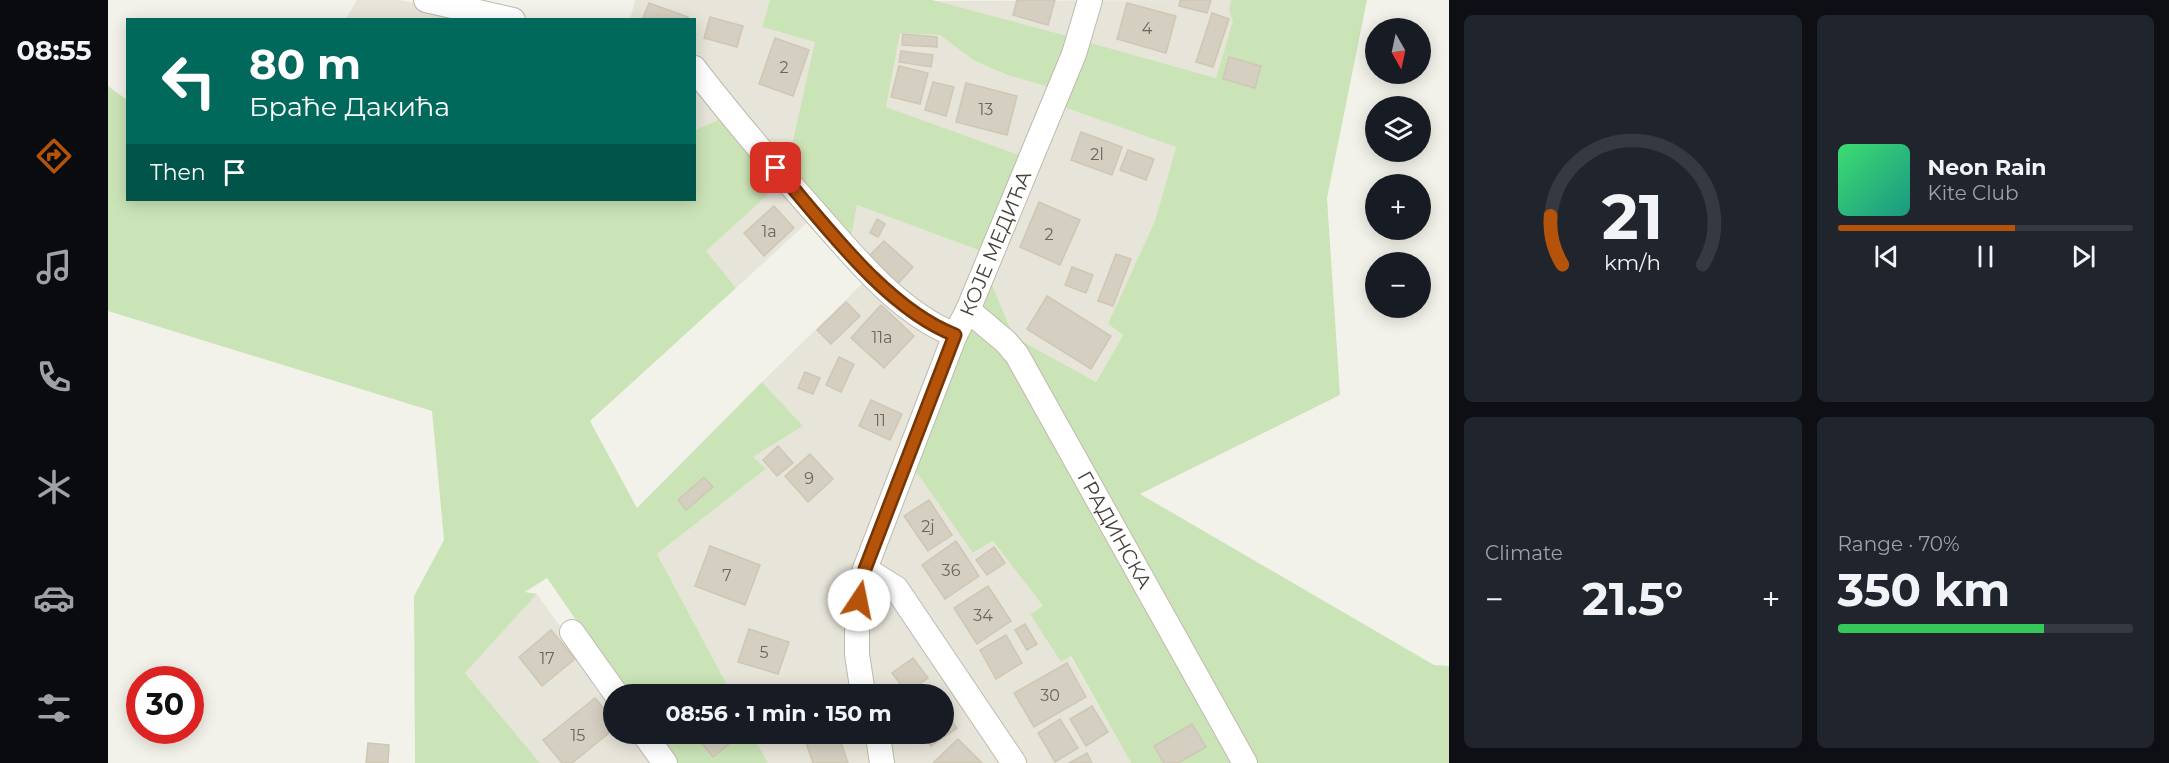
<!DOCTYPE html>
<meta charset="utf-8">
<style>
body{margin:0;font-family:Montserrat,sans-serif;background:#20242c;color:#f1f3f6;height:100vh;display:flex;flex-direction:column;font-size:22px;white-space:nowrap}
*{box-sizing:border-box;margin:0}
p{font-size:20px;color:#9ea1a6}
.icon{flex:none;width:33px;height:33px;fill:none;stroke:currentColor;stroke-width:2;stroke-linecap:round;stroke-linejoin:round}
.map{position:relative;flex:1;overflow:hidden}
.details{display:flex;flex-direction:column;gap:15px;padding:15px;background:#0d0f14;width:720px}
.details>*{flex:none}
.hud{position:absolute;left:18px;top:18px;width:570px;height:183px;border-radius:0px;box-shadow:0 3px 15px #0003;background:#00695c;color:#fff;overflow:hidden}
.needle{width:39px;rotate:171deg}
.buttons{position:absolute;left:1257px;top:18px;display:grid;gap:12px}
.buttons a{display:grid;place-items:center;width:66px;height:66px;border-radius:50%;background:#171b24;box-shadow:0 3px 15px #0003;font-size:30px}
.speed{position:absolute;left:18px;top:666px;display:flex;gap:12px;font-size:30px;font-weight:700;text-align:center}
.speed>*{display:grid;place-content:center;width:78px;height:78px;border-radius:50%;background:#171b24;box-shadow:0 3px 15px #0003;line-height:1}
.speed .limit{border:9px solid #d22;background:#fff;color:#111}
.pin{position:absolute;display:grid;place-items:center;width:51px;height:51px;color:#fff;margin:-26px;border-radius:12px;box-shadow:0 3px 9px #0006}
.me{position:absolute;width:66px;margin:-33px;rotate:11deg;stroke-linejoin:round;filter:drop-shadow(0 0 4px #0008)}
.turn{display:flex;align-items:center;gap:21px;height:126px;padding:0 24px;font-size:27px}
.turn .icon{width:78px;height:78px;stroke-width:2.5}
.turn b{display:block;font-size:42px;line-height:51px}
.then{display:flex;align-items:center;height:57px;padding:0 24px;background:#0003;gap:12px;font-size:22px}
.big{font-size:45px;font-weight:700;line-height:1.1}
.details .tile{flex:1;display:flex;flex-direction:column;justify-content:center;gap:9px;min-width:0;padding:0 21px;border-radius:9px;background:#20242c}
.details .dial{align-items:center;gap:0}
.dial svg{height:156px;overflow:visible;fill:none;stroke:#363941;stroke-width:7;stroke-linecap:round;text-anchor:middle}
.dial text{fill:#f1f3f6;stroke:none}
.song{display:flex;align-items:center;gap:18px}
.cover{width:72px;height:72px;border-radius:9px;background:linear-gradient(135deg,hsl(140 70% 55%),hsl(170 70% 35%))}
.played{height:6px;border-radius:3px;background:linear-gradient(90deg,#b45309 60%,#363941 60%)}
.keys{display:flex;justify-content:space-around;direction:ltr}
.heat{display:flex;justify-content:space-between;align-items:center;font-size:33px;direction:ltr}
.charge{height:9px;border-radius:4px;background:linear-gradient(90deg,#34c759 70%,#363941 0)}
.details .tiles{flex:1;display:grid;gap:15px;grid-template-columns:repeat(2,1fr)}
.trip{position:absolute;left:495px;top:684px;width:351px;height:60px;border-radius:30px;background:#171b24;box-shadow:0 3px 15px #0003;font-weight:700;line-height:60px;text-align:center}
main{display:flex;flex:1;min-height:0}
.dock{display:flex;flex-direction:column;width:108px;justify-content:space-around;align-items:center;background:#090b0e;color:#9ea1a6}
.dock .icon{width:42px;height:42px}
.dock .active{color:#b45309}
.dock b{font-size:27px;color:#f1f3f6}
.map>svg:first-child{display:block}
</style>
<main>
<nav class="dock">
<b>08:55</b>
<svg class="icon active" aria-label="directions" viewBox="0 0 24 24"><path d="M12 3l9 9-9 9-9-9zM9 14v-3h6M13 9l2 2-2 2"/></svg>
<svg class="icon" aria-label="music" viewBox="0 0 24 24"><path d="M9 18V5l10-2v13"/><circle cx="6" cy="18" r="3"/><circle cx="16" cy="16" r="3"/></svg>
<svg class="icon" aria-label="phone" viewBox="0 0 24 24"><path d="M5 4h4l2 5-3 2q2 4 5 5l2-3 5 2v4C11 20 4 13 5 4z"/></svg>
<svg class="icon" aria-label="climate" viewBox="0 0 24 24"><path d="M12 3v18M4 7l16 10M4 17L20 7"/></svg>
<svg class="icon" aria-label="car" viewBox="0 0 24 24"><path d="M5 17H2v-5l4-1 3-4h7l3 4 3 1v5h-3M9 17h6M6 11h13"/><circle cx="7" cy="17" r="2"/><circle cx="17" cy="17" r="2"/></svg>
<svg class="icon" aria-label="filters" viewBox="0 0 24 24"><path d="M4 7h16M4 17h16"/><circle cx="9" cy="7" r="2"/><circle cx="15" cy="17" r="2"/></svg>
</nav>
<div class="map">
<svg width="1341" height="763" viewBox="0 0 1341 763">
<rect width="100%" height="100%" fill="#f3f2ea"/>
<g fill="#e7e4d9">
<polygon points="249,0 291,0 385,19 237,20"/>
<polygon points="527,0 662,0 654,27 708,42 678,172 741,248 749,205 873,251 911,156 778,107 792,32 832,35 865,60 899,75 944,88 960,36 825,1 1123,0 1121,11 1126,21 1108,78 976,41 953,106 1068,147 1047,221 1001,325 1015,335 987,383 906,337 880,275 802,463 866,553 885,541 935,606 923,614 953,662 962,656 1023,763 660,763 644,734 836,734 836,694 624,694 549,554 657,470 645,457 695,426 654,382 757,281 701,221 628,288 597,251 615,119 587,130 586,20 522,20"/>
<polygon points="429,594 505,701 506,734 529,734 550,763 432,763 357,673"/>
</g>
<g fill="#cbe4b7">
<polygon points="662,0 824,0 960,36 944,88 899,75 865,60 832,35 792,33 778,107 911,155 873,251 749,205 741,249 678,172 707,42 654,27"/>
<polygon points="1123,0 1259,0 1219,198 1232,395 1032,494 1326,665 1341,666 1341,763 1023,763 963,656 953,662 922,614 935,606 885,541 865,553 802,463 880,275 906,337 988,382 1015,335 1000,324 1047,221 1068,147 953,106 976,41 1108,78 1125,21 1121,11"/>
<polygon points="0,86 19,100 20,200 586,200 587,130 615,118 668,187 598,251 628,288 482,421 529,508 654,382 695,426 645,457 658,469 549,554 624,694 519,694 439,578 417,592 429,594 357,673 432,763 307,763 306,596 336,540 324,411 0,311"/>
<polygon points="546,734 644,734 660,763 568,763"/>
</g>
<g fill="#d4cfc0" stroke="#cec7b4" stroke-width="1.5">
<polygon points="909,0 947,0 940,25 905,15"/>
<polygon points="1072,0 1103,0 1099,13 1071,6"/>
<polygon points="541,3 580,17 579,20 534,20"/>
<polygon points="1019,3 1068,16 1058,53 1009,39"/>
<polygon points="1104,13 1121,19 1105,67 1088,62"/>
<polygon points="602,17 635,26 629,47 596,38"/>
<polygon points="795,34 829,37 829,47 794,45"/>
<polygon points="667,38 701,50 685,96 651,84"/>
<polygon points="793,51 825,55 823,67 791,62"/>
<polygon points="1121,57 1153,66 1147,88 1115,79"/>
<polygon points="791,66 820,73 812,104 783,97"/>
<polygon points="825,82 846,87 838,116 817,110"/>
<polygon points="858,83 909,96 899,135 848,122"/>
<polygon points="973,132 1014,147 1004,175 963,160"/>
<polygon points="1020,150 1046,159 1038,180 1012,170"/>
<polygon points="931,202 972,220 952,265 912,247"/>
<polygon points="666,206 686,228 656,256 636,233"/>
<polygon points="769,219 777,224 770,237 762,233"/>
<polygon points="776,241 805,267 787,287 757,260"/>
<polygon points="1008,254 1023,259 1005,306 990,301"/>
<polygon points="964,267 985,275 978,293 957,285"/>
<polygon points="939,296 1003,336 983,369 919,329"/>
<polygon points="738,302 752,316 723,344 709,330"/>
<polygon points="773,305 806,336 776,368 743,338"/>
<polygon points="731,357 746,364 733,392 718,385"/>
<polygon points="697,372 712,378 705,394 690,388"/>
<polygon points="763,400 794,414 782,440 751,426"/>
<polygon points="670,446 685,463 669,476 655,460"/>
<polygon points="702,454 725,479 700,502 677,476"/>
<polygon points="596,477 605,487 578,510 570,500"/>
<polygon points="821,500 844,535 820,551 796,516"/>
<polygon points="848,541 871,576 837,599 814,565"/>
<polygon points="602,546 652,565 637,605 587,586"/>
<polygon points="886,547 897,563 879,575 868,560"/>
<polygon points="880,586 903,621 869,644 846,608"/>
<polygon points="917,624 929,644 919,650 907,630"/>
<polygon points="641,629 681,642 670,674 630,662"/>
<polygon points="443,630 467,659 434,686 411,657"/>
<polygon points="898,635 914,663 888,679 872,650"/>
<polygon points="805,658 820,678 799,693 784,673"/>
<polygon points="959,663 978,697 926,727 906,693"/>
<polygon points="487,698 506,721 506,729 464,763 454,763 435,740"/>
<polygon points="984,706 1000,732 978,746 962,719"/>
<polygon points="836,710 849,728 823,746 814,734 836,734"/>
<polygon points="952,719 970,748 947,762 930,733"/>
<polygon points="1084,724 1098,747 1070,763 1056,763 1046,746"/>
<polygon points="592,734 633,734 605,757 588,736"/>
<polygon points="695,734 730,734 740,763 705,763"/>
<polygon points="850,739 874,763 825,763"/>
<polygon points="260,743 281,745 280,763 258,763"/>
<polygon points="979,753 984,763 961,763"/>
</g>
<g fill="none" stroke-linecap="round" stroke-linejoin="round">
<g stroke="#bebaad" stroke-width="26">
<g id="minor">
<polyline points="318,0 405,20"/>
<path d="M 586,68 C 624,117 663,163 704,209 C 744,254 789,312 847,335"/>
<path id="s1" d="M 860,310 L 898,342 L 909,355 L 1137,763"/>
<polyline points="757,569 788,588 906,763"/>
<polyline points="464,632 508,694"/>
<path id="s2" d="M 755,694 L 749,654 L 749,623 L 757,569 L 847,335 L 860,310 L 966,54 L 982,0"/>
<polyline points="536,734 557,763"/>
<polyline points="768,734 771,743 774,763"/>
</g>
</g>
<use href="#minor" stroke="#fff" stroke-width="24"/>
</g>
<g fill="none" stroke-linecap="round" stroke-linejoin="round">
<g stroke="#753606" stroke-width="15">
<path id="route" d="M 668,168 C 716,223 777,308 847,335 L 757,569 L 751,600"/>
</g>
<use href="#route" stroke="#b45309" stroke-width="10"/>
</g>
<g text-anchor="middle" stroke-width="6" stroke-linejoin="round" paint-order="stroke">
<g font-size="16" fill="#6a665b">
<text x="1039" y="34">4</text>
<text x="676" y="73">2</text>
<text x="878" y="115">13</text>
<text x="989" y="160">2l</text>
<text x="661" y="237">1a</text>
<text x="941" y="240">2</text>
<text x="774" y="343">11a</text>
<text x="772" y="426">11</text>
<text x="701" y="484">9</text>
<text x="820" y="532">2j</text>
<text x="843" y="576">36</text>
<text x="619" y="581">7</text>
<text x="875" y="621">34</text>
<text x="656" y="658">5</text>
<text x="439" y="664">17</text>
<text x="942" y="701">30</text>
<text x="470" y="741">15</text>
</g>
<g font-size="20" fill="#474339" stroke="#fff">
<text dy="7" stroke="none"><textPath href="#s2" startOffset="477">КОЈЕ МЕДИЋА</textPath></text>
<text dy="7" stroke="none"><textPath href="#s1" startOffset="267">ГРАДИНСКА</textPath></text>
</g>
</g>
</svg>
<div class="buttons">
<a><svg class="needle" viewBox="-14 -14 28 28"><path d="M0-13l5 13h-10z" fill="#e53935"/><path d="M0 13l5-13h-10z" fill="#9ea1a6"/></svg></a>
<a><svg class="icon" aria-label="layers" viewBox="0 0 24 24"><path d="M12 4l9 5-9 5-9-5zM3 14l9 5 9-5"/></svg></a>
<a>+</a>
<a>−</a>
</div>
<div class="speed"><div class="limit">30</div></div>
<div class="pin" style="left:668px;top:168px;background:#d93025"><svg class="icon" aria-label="arrive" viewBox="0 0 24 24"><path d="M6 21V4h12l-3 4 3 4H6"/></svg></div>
<svg class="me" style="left:751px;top:600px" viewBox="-20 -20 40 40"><circle r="19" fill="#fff"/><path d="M0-13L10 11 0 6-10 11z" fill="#b45309"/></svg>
<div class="trip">08:56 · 1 min · 150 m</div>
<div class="hud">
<div class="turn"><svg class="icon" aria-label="left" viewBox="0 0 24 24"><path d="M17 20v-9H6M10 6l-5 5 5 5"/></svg><div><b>80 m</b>Браће Дакића</div></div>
<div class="then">Then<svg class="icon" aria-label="arrive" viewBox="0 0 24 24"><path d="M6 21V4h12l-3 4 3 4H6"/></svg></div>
</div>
</div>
<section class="details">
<div class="tiles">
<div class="tile dial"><svg viewBox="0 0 100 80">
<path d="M14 69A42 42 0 1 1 86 69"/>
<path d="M14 69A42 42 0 0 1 8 44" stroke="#b45309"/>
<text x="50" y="56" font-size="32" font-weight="700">21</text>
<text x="50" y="72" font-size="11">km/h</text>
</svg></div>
<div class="tile">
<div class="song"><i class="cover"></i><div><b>Neon Rain</b><p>Kite Club</p></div></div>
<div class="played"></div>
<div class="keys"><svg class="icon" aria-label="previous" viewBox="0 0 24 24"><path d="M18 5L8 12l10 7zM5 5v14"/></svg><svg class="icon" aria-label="pause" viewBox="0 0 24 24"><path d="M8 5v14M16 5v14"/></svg><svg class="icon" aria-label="next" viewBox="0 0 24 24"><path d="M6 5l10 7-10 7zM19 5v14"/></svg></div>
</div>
<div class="tile"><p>Climate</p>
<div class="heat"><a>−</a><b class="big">21.5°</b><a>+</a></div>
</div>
<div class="tile"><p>Range · 70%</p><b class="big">350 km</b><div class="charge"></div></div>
</div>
</section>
</main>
